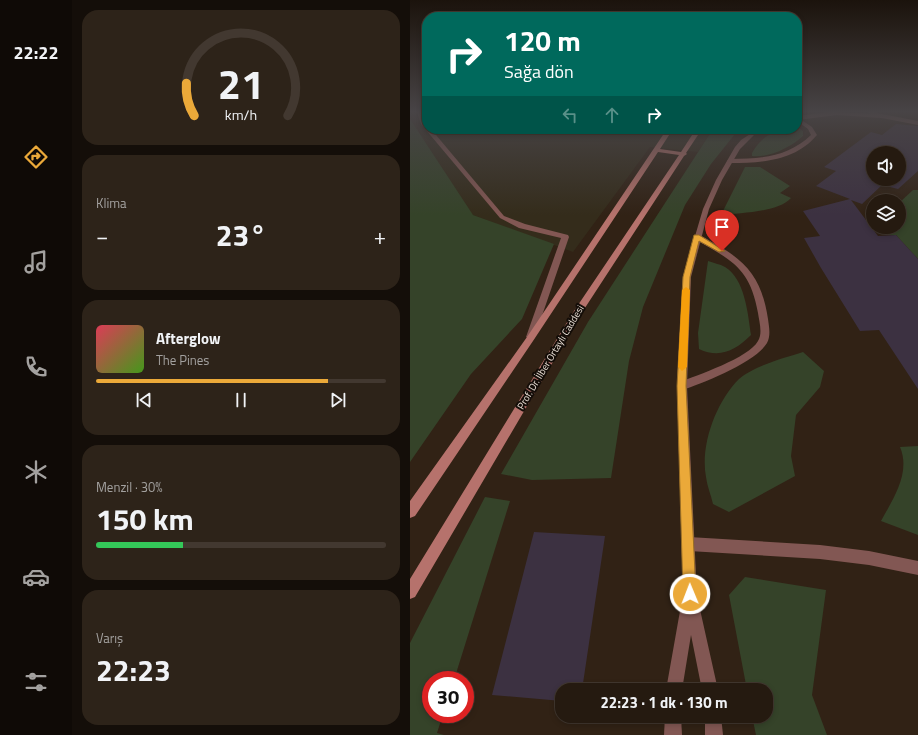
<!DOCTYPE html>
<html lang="tr">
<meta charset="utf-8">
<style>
body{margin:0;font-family:"Titillium Web",sans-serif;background:#2d2319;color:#f1f3f6;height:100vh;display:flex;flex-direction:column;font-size:15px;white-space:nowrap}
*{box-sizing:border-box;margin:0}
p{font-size:13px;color:#a3a19f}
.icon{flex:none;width:22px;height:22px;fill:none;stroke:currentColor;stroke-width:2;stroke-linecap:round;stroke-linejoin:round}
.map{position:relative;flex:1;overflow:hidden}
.details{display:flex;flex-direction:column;gap:10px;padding:10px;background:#140e09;width:338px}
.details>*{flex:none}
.guide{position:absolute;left:12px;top:12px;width:380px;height:122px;border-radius:16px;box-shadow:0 2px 6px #0003,0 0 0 1px #423830;background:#00695c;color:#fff;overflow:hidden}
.fabs{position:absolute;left:456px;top:146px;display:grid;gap:8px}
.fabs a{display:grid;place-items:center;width:40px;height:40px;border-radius:50%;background:#251a10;box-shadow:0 2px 6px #0003,0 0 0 1px #423830;font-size:20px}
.speed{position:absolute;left:12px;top:671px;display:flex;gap:8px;font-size:20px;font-weight:700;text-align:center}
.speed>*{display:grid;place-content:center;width:52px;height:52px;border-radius:50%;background:#251a10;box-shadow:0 2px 6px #0003,0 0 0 1px #423830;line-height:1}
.speed .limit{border:6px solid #d22;background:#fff;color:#111}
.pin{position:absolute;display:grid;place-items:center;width:34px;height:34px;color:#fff;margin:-41px -17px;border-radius:50% 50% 50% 0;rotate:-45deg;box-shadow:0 0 4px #0007}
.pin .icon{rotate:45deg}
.me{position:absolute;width:44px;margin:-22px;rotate:359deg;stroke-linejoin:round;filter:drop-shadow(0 0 3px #0008)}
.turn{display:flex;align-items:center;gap:14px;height:84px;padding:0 16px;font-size:18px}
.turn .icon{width:52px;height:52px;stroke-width:2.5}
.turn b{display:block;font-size:28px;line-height:34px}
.lanes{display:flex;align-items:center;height:38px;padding:0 16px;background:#0003;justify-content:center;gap:20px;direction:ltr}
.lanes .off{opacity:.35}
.big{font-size:30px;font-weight:700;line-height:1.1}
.details .widget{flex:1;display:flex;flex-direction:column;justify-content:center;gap:6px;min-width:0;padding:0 14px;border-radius:16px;background:#2d2319}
.details .dial{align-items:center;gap:0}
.dial svg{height:104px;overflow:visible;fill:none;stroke:#423830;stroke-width:7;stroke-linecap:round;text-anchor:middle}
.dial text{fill:#f1f3f6;stroke:none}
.song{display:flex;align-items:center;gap:12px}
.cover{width:48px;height:48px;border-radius:6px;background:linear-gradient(135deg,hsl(350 70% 55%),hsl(100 70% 35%))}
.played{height:4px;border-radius:2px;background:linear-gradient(90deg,#eba939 80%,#423830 80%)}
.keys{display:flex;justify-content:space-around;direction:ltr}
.heat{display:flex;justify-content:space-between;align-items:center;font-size:22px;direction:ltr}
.charge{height:6px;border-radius:3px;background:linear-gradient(90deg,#34c759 30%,#423830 0)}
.trip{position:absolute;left:145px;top:683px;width:218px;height:40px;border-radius:16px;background:#251a10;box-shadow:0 2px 6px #0003,0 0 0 1px #423830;font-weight:700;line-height:40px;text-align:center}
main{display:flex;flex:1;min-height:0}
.dock{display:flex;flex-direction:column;width:72px;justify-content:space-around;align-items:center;background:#0f0a06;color:#a3a19f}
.dock .icon{width:28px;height:28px}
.dock .selected{color:#eba939}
.dock b{font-size:18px;color:#f1f3f6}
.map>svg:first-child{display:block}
</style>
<main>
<nav class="dock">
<b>22:22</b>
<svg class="icon selected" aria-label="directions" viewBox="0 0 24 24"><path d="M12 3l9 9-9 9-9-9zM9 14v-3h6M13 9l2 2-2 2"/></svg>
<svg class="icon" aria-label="music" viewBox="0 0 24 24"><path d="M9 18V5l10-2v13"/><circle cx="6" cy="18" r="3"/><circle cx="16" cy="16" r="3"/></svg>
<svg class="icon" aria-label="phone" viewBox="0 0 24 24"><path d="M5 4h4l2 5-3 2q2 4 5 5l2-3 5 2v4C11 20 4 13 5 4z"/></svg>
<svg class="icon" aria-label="climate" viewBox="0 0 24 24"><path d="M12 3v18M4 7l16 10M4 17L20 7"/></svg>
<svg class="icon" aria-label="car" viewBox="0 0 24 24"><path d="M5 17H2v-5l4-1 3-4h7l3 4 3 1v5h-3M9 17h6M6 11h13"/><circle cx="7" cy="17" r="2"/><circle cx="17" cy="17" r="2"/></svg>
<svg class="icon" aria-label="filters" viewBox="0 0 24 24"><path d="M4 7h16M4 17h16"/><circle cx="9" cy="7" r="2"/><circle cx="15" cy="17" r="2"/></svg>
</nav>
<section class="details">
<div class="widget dial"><svg viewBox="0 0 100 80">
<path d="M14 69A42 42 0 1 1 86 69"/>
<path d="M14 69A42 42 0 0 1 8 44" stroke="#eba939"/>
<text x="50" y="56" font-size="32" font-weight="700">21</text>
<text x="50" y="72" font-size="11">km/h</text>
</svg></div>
<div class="widget"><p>Klima</p>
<div class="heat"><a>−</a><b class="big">23°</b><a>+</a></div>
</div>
<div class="widget">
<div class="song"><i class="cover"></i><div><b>Afterglow</b><p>The Pines</p></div></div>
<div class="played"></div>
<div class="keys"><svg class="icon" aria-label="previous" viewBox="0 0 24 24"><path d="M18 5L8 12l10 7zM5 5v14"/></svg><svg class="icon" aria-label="pause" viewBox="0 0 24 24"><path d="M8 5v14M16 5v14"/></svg><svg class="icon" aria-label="next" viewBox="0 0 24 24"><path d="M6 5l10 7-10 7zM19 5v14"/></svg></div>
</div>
<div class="widget"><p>Menzil · 30%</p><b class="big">150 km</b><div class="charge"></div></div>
<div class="widget"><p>Varış</p><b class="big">22:23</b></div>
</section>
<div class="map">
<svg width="508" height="735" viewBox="0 0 508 735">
<rect width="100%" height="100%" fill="#312215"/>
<polygon fill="#342c1b" points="0,112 17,112 17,129 303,129 288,152 240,147 163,252 63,215 0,177"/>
<g fill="#354329">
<polygon points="0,119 63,215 144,244 112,319 61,374 0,462"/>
<path d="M 387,127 L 393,131 L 393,136 C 381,147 360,158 342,156 L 342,153 C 353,134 366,129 387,129 Z"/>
<polygon points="303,129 329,129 301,164 275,205 233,307 219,361 201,478 122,480 91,474 178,322"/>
<path d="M 335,167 L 350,167 L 380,186 L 370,193 L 381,198 C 369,212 330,213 311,215 Z"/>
<polygon points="503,190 508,190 508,259 486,235 478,235 475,227 489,227 489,203"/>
<path d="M 298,261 C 303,263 310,264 315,267 C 335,279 338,314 341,335 C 326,350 310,359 289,349 L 288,333 Z"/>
<path d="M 393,352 L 414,371 L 410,387 L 386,415 L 381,456 L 385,476 L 319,512 L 303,504 C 301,495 297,486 296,477 C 290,445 306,402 329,379 C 344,366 374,358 393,352 Z"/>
<path d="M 508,446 L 508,535 L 471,521 C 483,499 501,473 490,447 Z"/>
<polygon points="75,497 100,501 44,680 21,680 21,714 33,714 27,733 34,735 0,735 0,643"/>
<polygon points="335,577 416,590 402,695 417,735 346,735 342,716 356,716 356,690 337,690 319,595"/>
</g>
<g fill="#3c3141" fill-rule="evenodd">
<path d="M 486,124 L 508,126 L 508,171 L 488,189 L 472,185 L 452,204 L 441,200 L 468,236 L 486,235 L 508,259 L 508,389 L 469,330 L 450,331 L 411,268 L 394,238 L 410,236 L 393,211 L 440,199 L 406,186 L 426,171 L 414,167 L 461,132 L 472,135 ZM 463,153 L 489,153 L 489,179 L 463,179 Z"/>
<polygon points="124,532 195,536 172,690 152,690 152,701 82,695"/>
</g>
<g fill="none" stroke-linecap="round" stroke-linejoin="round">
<g fill="#825753" fill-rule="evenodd">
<polygon points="456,112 465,112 475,116 472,118"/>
<path d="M 387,117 L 402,127 L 407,135 C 385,161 352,163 320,163 L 317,161 L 320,159 C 351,159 378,157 401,135 L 398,129 L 387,121 Z"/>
<path d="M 284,235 C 291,234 298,240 304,243 C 338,262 352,280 358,319 C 359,327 361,335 357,343 C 346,362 293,383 272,390 L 268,389 L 267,386 L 268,383 C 287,375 339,358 348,341 C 353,333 349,321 348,313 C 340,268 322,260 284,239 Z"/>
<polygon points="279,537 410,545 459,551 508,561 508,575 459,565 410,559 279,551 274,549 272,544 274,539"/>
</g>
<g fill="#825753" fill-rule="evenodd">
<polygon points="7,112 12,112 17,125 17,129 21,129 94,216 115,224 158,235 159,237 124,339 121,340 116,337 151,238 109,228 90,218 11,124"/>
<polygon points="419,112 472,114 508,121 508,125 472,118 427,115 387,120 387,116"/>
<polygon points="348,129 355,129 344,135 330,149 312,180 299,209 281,277 277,386 287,596 308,690 292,690 281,635 272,690 256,690 273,594 267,386 273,277 293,209 306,180 325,147 331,140"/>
<polygon points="255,716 271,716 272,735 254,735"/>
<polygon points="295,716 311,716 313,735 295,735"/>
</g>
<polygon fill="#b6726c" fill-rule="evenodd" points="257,129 263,129 250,149 271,152 286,129 292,129 276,153 277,154 274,156 171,314 5,597 0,599 0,579 164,311 269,155 248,152 123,341 5,516 0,518 0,501 117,337"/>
</g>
<linearGradient id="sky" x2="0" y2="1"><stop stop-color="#1b130c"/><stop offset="0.52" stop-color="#484446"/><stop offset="1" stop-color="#484446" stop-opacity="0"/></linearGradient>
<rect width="508" height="215" fill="url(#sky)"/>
<polygon fill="#eba939" stroke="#996e25" points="284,235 289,235 315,251 309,252 289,241 280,277 276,386 286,594 284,599 280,601 275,599 273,594 267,386 273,277"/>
<polygon fill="#f59e0b" points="276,287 280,290 277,367 272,371 268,367 272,290"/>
<g text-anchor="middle" stroke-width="4" stroke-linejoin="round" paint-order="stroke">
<g font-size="10" fill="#e9dfd6" stroke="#140d08">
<text transform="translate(140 357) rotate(-59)" y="4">Prof. Dr. İlber Ortaylı Caddesi</text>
</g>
</g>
</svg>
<div class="fabs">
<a><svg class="icon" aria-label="sound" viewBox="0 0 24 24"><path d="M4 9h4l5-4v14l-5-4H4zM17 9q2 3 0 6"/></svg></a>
<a><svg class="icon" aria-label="layers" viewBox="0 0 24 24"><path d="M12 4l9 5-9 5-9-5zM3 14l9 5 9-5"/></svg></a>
</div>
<div class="speed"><div class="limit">30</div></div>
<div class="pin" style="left:312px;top:251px;background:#d93025"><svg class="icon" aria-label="arrive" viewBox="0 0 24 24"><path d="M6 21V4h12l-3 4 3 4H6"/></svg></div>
<svg class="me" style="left:280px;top:594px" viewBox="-20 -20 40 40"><circle r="17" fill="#eba939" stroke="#fff" stroke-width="3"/><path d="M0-11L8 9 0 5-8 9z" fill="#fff"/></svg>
<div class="trip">22:23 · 1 dk · 130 m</div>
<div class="guide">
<div class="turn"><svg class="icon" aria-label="right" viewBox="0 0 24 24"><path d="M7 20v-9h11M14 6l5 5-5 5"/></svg><div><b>120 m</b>Sağa dön</div></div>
<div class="lanes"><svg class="icon off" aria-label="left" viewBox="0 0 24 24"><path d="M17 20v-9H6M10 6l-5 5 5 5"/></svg><svg class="icon off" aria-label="ahead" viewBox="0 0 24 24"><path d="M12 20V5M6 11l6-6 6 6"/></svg><svg class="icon" aria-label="right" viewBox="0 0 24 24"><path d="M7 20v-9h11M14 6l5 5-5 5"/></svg></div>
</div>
</div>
</main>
